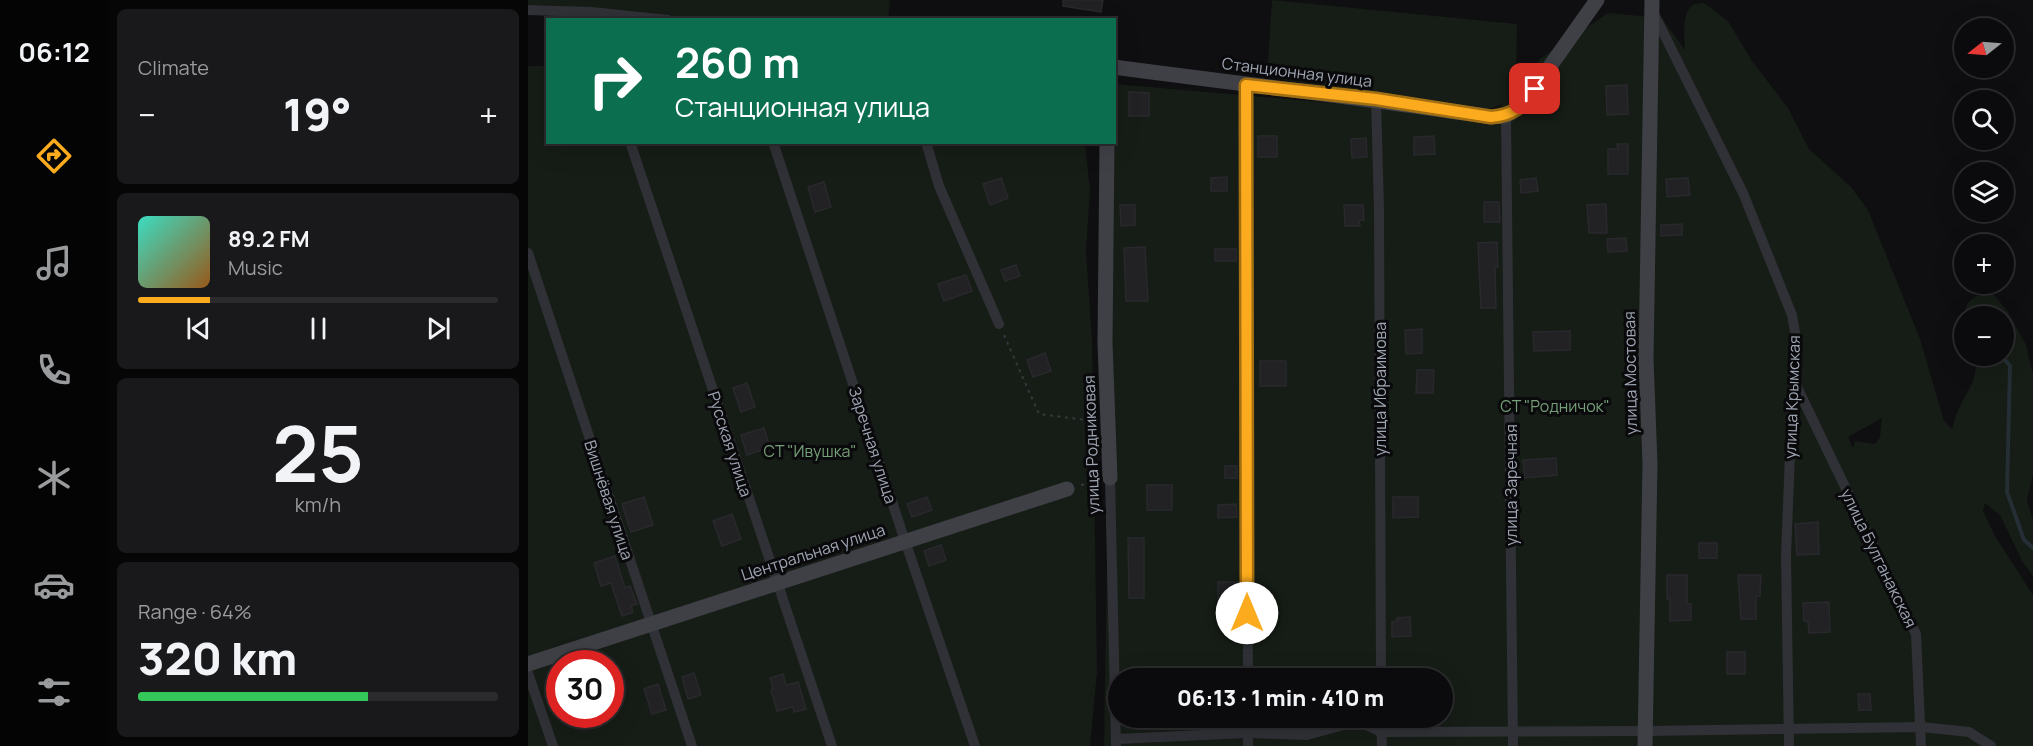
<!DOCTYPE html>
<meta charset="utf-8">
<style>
body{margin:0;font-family:Manrope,sans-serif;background:#19191b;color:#f1f3f6;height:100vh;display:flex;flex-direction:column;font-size:22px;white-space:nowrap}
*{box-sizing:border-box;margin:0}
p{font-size:20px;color:#9a9b9d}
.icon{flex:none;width:33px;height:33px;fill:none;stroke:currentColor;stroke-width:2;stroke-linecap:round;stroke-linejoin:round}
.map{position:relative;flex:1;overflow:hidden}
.panel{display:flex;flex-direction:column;gap:9px;padding:9px;background:#060607;width:420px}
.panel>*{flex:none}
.top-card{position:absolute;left:18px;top:18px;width:570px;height:126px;border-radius:0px;box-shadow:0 6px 24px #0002,0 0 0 2px #2b2b2e;background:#0b6e4f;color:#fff;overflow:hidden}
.needle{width:39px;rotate:253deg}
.tools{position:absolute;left:1426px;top:18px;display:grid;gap:12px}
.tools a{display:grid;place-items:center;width:60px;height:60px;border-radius:50%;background:#0b0b0d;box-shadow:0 6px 24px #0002,0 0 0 2px #2b2b2e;font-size:30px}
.speed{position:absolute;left:18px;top:650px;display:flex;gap:12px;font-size:30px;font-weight:700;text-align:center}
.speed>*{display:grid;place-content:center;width:78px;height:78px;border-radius:50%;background:#0b0b0d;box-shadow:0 6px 24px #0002,0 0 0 2px #2b2b2e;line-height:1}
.speed .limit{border:9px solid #d22;background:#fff;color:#111}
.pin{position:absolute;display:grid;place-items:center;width:51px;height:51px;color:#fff;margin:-26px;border-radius:12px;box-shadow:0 3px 9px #0006}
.me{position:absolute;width:66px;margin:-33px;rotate:0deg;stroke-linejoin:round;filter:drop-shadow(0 0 4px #0008)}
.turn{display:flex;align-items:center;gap:21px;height:126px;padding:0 30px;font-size:27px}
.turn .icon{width:78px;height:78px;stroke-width:2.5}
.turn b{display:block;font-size:42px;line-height:51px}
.big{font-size:45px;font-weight:800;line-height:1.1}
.panel .widget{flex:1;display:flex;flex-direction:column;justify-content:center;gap:9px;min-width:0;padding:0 21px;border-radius:9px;background:#19191b}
.panel .dial{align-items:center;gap:0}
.dial b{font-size:78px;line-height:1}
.song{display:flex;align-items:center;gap:18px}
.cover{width:72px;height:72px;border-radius:9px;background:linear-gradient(135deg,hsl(170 70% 55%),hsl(30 70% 35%))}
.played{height:6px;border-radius:3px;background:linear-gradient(90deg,#fbab1d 20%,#2b2b2e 20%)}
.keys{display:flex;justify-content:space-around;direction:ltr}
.heat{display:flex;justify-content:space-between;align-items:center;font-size:33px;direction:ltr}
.charge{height:9px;border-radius:4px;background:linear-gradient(90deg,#34c759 64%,#2b2b2e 0)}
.trip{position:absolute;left:580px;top:668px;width:345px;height:60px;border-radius:30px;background:#0b0b0d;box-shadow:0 6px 24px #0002,0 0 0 2px #2b2b2e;font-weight:800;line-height:60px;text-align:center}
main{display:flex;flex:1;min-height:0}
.tab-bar{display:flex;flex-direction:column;width:108px;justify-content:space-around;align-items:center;background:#040405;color:#9a9b9d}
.tab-bar .icon{width:42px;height:42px}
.tab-bar .active{color:#fbab1d}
.tab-bar b{font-size:27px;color:#f1f3f6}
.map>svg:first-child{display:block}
</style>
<main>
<nav class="tab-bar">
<b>06:12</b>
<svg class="icon active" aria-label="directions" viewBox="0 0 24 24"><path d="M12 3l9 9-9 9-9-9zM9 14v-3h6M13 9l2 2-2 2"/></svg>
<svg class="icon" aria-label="music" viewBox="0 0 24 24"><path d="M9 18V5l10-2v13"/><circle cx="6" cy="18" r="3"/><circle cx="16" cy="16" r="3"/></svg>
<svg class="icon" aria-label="phone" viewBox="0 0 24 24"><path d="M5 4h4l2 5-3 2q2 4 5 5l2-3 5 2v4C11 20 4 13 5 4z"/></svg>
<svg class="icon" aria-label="climate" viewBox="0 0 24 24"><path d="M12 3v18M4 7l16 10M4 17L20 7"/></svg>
<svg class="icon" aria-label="car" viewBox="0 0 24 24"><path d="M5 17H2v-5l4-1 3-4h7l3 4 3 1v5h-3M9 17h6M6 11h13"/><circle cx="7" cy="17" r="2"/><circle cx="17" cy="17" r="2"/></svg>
<svg class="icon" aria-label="filters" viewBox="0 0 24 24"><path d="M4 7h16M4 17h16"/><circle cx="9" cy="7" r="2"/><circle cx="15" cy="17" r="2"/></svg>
</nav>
<section class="panel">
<div class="widget"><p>Climate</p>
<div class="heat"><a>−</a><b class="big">19°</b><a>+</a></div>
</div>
<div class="widget">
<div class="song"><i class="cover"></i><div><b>89.2 FM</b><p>Music</p></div></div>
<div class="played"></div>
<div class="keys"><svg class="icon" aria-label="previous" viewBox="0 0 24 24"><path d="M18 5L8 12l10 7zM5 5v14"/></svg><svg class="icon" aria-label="pause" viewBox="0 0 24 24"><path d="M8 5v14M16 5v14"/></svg><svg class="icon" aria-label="next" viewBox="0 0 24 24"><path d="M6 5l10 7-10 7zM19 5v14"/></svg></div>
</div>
<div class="widget dial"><b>25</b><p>km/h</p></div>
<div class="widget"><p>Range · 64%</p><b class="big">320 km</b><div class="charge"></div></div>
</section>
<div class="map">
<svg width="1505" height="746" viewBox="0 0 1505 746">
<rect width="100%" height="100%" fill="#0f0f11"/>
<g fill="#161c16" fill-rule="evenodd">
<polygon points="0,0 362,0 360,20 187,20 63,8 0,5"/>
<path d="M 744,0 L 989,24 L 988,87 L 1013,58 L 1080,13 L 1134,18 L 1157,50 C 1156,38 1153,10 1167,4 C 1170,3 1173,3 1176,3 L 1200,21 L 1224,61 L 1260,108 L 1281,149 L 1323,187 L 1340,210 L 1392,339 L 1416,421 L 1424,429 C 1426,423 1427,416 1430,411 C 1439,390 1451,380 1447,356 L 1476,356 L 1476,316 L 1438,316 C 1435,299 1450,295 1464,292 L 1480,312 L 1498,345 L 1505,374 L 1505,474 L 1499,500 L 1505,520 L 1505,576 L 1494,561 L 1472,515 L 1457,503 L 1455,511 L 1467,536 L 1505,595 L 1505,746 L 576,746 L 587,84 L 963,117 L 974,104 L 949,114 L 739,77 ZM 1354,418 L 1352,437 L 1347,444 L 1327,441 L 1325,448 L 1320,437 ZM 591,678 L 915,678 L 915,717 L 591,717 Z"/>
<path d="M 0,66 L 19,66 L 20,142 L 557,143 L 562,190 L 558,252 L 564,339 L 569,672 L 562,746 L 0,746 ZM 32,663 L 82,663 L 82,714 L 32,714 Z"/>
</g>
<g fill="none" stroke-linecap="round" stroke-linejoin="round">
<polyline stroke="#252e35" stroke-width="4" points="1474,356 1482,366 1479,492 1496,540 1505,548"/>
</g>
<g fill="#222225" stroke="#29292d" stroke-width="1.5">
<polygon points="535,0 575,0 573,12 535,6"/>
<polygon points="1099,85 1100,114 1079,115 1078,86"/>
<polygon points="601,92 621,93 621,116 601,116"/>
<rect x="730" y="136" width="19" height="21"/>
<polygon points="906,136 907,154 886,155 886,137"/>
<polygon points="838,138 839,157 824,158 823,139"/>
<polygon points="1089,144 1100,144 1100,174 1080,174 1080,149 1090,149"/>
<polygon points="699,177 699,191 683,191 683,178"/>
<polygon points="473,178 480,198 462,205 455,184"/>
<polygon points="1008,178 1010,191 993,193 992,180"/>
<polygon points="1160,178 1162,195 1139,197 1138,179"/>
<polygon points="296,182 303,207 287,212 280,187"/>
<polygon points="956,202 971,202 972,222 956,222"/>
<polygon points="1078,204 1079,233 1061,233 1059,205"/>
<polygon points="592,205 607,205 607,225 593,226"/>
<polygon points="816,205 835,205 836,220 831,221 832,226 817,226"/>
<polygon points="1154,224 1154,235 1133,236 1133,225"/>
<polygon points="1098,238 1099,251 1080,252 1079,239"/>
<polygon points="969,242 970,267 967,267 968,308 953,308 950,243"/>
<polygon points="617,247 620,301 598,301 596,248"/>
<rect x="687" y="249" width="21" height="12"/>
<polygon points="488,265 492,276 477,281 473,270"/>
<polygon points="438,275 444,291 416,301 410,284"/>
<polygon points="894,329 894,353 878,354 877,330"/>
<polygon points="1042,331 1042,350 1006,351 1005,332"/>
<polygon points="517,353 523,371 505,377 499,360"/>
<rect x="732" y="361" width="26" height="25"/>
<polygon points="889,370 906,370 905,393 888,393"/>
<polygon points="219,383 227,407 213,412 205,388"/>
<polygon points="236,428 242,447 219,455 213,435"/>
<polygon points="1028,458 1029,475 997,478 995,460"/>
<rect x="697" y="466" width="12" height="12"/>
<rect x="619" y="485" width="25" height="25"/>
<polygon points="116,497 125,525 103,532 94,504"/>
<polygon points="399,497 404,510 384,517 379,504"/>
<polygon points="865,497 890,497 890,517 865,518"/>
<polygon points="708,504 709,517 690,518 690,505"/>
<polygon points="204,514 213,539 194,546 185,521"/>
<polygon points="1290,522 1291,554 1269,555 1267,524"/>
<polygon points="600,538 616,538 616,598 601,598"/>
<rect x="1171" y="543" width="18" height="15"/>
<polygon points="413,545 418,560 401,566 396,551"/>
<polygon points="87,556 97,588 102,586 109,604 103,606 105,612 94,616 83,583 73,586 66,563"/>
<polygon points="1139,575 1159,575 1159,604 1163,604 1163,620 1142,621 1142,599 1139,599"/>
<polygon points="1210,575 1233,575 1232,596 1228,596 1228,619 1213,619"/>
<polygon points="690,582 712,582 712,597 690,598"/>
<polygon points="1301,602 1302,632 1281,633 1280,621 1276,621 1275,603"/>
<polygon points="882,617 883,636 864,637 864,622 869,621 869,618"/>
<rect x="1199" y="652" width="18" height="22"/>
<polygon points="166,673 173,695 160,699 154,677"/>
<polygon points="255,674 258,685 270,682 278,709 266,712 265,707 249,711 243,690 245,689 242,678"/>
<polygon points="130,684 138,710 124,714 116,689"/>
<polygon points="1330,694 1342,694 1343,710 1331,710"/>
</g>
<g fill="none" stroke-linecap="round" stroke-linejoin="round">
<g stroke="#36383d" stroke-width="2" stroke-dasharray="3 4.5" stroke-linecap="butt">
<polyline points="476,335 511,414 566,421"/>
<polyline points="553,485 568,482"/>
</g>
<g stroke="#303136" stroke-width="10">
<polyline points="0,10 63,12 140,20"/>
<polyline points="1126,14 1215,193 1264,315 1269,344 1265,380 1258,555 1261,746"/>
<polyline points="718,85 720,678"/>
<polyline points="848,99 851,210 853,678"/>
<polyline points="978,116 985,746"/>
<polyline points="102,142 304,746"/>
<polyline points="245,142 377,541 447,746"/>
<polyline points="398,142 411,186 471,324"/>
<polyline points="0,253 164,746"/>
<polyline points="1267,383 1388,634 1393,746"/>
<polyline points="582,478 588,746"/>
<polyline points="0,673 25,746"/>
<polyline points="720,717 720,746"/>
<polyline points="853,717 854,746"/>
<polyline points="588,739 720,733 779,735 830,721 853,732 1118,731 1394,727 1441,732 1463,746"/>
</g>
<g stroke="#3e4046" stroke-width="15">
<path d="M 586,67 C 712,84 838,98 963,117 L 978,116 L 996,103 L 1069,0"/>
<polyline points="579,142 577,343 582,478"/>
<polyline points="0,664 539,489"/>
<polyline points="1117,746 1122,463 1118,359 1124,0"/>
</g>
</g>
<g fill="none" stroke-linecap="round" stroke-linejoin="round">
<g stroke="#a36f13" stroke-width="15">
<path id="route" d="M 719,613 L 718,85 L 848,99 L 963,117 C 986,115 994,107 1007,89"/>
</g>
<use href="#route" stroke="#fbab1d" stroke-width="10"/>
</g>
<g text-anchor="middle" stroke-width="6" stroke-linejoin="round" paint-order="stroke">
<g font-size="16" fill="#9fa6b3" stroke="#0a0a0c">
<text transform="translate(769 72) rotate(7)" y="6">Станционная улица</text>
<text transform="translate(1102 373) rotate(-91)" y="6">улица Мостовая</text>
<text transform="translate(852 389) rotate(-90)" y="6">улица Ибраимова</text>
<text transform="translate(1264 397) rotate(-88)" y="6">улица Крымская</text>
<text transform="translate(202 444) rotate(72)" y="6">Русская улица</text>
<text transform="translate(345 445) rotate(72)" y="6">Заречная улица</text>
<text transform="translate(563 445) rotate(-92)" y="6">улица Родниковая</text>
<text transform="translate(983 485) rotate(-90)" y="6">улица Заречная</text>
<text transform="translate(81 500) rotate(72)" y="6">Вишнёвая улица</text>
<text transform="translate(285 552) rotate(-18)" y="6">Центральная улица</text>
<text transform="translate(1351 558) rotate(64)" y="6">улица Булганакская</text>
</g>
<g font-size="16" fill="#759f77" stroke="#0a0a0c">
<text x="1027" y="412">СТ "Родничок"</text>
<text x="282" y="457">СТ "Ивушка"</text>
</g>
</g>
</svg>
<div class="tools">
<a><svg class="needle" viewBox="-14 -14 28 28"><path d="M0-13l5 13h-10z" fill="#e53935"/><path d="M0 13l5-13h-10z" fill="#9a9b9d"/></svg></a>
<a><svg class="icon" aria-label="search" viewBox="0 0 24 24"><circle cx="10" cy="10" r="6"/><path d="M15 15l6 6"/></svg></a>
<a><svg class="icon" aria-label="layers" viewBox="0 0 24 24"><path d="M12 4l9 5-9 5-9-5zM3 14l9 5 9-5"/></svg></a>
<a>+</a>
<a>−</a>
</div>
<div class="speed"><div class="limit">30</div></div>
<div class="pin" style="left:1007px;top:89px;background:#d93025"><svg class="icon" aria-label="arrive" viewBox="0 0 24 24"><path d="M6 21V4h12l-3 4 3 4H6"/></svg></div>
<svg class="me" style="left:719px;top:613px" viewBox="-20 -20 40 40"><circle r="19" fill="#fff"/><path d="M0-13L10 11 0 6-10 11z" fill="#fbab1d"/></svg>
<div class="trip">06:13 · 1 min · 410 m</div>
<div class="top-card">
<div class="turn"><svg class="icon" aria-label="right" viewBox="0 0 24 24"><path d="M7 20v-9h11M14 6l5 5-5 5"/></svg><div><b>260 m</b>Станционная улица</div></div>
</div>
</div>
</main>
